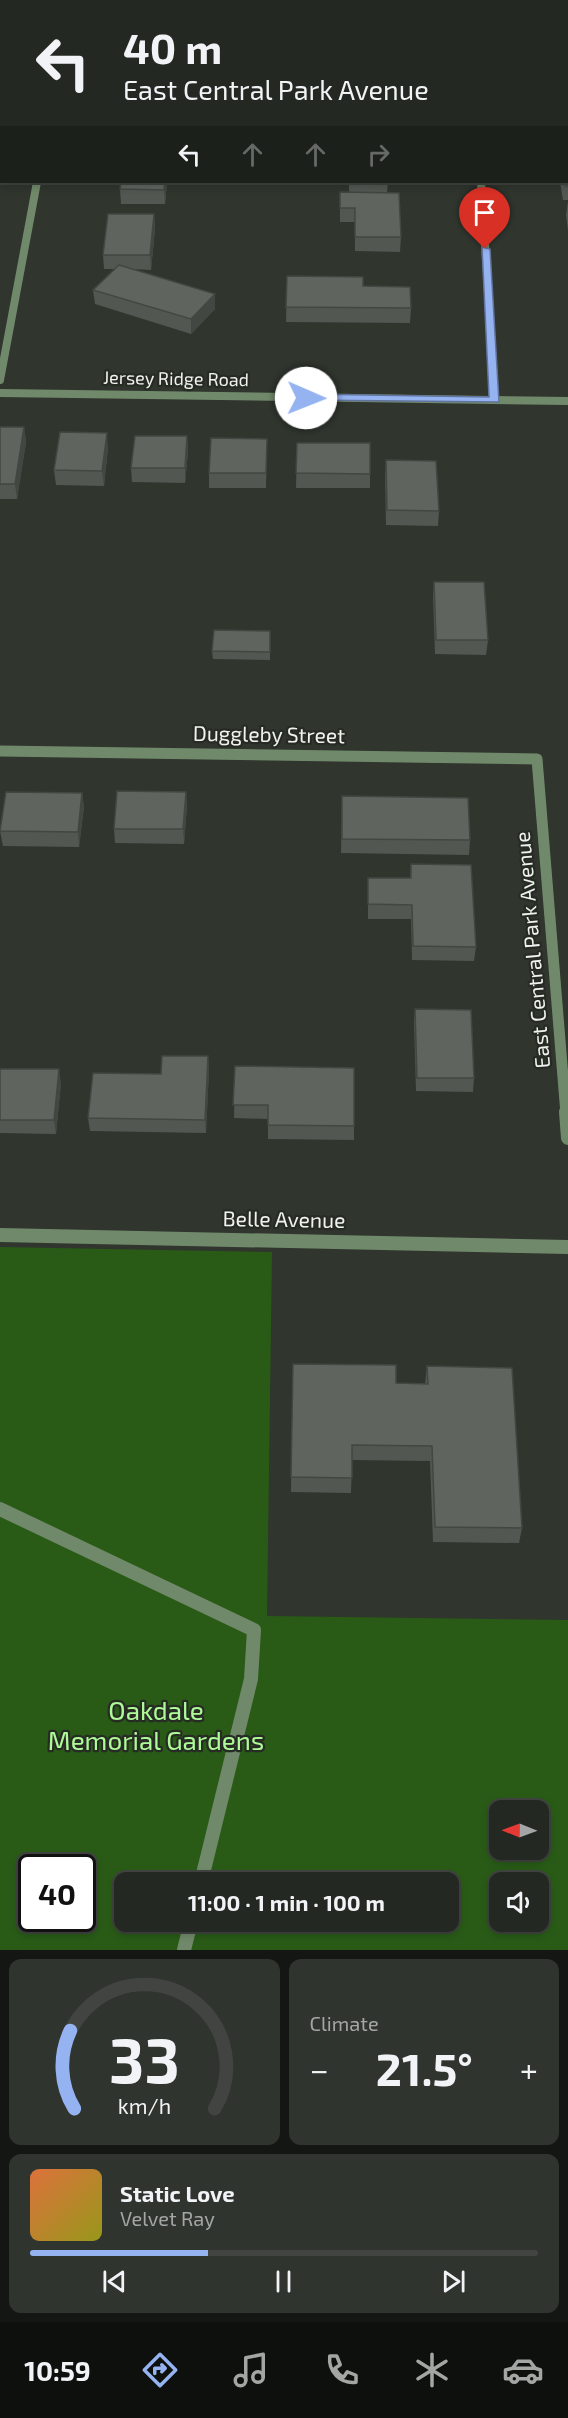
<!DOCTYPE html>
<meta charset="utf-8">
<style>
body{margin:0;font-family:"Exo 2",sans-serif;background:#30342f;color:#f1f3f6;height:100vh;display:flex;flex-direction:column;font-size:22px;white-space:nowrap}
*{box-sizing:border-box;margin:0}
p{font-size:20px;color:#a3a6a5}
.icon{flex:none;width:33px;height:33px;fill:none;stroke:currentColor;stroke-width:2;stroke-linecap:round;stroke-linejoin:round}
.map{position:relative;height:1950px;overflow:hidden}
.panel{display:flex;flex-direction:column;gap:9px;padding:9px;background:#141613;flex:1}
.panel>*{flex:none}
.hud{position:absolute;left:0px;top:0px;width:568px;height:183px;box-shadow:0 3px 9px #0003,0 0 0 2px #414440;background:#242822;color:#f1f3f6;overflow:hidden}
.needle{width:39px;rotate:271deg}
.fabs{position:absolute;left:489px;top:1800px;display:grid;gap:12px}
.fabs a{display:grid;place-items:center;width:60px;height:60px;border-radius:12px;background:#242822;box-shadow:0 3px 9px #0003,0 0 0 2px #414440;font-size:30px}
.speed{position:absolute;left:18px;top:1854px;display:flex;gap:12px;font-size:30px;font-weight:700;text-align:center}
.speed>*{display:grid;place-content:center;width:78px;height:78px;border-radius:50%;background:#242822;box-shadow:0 3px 9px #0003,0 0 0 2px #414440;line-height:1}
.speed .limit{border:3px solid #111;border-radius:9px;background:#fff;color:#111}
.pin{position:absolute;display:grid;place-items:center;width:51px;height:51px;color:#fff;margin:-62px -26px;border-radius:50% 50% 50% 0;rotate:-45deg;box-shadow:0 0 6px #0007}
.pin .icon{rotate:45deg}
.me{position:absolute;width:66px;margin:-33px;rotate:91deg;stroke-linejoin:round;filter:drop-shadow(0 0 4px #0008)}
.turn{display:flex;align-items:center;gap:21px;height:126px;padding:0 24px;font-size:27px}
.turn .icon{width:78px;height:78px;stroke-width:2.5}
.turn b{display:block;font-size:42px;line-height:51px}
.lanes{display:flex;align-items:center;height:57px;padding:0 24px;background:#0003;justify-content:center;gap:30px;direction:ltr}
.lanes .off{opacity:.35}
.big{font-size:45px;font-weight:700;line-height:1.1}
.panel .tile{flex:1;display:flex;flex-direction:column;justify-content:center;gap:9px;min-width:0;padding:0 21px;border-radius:12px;background:#30342f}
.panel .dial{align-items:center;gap:0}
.dial svg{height:156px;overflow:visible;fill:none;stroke:#414440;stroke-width:7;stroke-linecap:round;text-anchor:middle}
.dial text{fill:#f1f3f6;stroke:none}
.song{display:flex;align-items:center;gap:18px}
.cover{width:72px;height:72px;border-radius:9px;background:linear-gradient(135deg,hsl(20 70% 55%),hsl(60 70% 35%))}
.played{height:6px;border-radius:3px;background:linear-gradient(90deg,#95b2f1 35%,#414440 35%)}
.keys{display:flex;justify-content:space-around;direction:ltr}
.heat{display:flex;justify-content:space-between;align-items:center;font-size:33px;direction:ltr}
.panel .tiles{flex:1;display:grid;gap:9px;grid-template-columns:1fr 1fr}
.tile:last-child{grid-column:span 2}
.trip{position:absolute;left:114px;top:1872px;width:345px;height:60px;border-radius:12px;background:#242822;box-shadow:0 3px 9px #0003,0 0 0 2px #414440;font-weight:700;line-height:60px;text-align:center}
.menu{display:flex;height:96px;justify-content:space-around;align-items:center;background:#0e100e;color:#a3a6a5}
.menu .icon{width:42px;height:42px}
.menu .current{color:#95b2f1}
.menu b{font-size:27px;color:#f1f3f6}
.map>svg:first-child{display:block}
</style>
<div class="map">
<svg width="568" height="1950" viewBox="0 0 568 1950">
<rect width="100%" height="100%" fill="#30352e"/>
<path fill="#295b17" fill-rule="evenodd" d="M 0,1247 L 272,1252 L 267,1616 L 568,1620 L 568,1950 L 0,1950 ZM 500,1810 L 538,1810 L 538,1850 L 500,1850 ZM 32,1868 L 82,1868 L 82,1918 L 32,1918 ZM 124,1882 L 448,1882 L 448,1922 L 124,1922 ZM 500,1882 L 538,1882 L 538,1922 L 500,1922 Z"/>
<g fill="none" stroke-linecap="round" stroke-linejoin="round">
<g stroke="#71896b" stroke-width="14">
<polyline points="0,1509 254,1630 251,1679 201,1882"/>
<polyline points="184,1950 191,1922"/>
</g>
<g stroke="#71896b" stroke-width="8">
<polyline points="481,182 495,400"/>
<polyline points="0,380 37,182"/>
</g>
<polyline stroke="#71896b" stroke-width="11" points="0,751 537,759 566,1114"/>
<g stroke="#71896b" stroke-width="14">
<polyline points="566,1112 568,1138"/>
<polyline points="0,1235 568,1247"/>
</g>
<polyline stroke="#71896b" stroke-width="8" points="0,393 568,401"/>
</g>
<g fill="#525751">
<polygon points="0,0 19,0 19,2 2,2 2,8 0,8"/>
<polygon points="537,0 568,0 568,200 563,200 560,182 567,182 567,2 538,2"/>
<polygon points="167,182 165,204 121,204 120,189"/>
<polygon points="349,182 388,182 387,193 401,237 400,252 355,251 355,222 340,222 340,192 349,193"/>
<polygon points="568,201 568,231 566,215"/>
<polygon points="154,214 155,229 151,270 133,269 215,294 215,309 191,334 95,304 93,290 115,269 104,269 103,255"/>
<polygon points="287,276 363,286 411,308 410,323 286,322"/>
<polygon points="0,427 24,427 26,442 17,499 0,499"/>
<polygon points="187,436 188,451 185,483 132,482 131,468"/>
<polygon points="267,439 266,488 209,488 209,473"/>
<polygon points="297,443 370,474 370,488 296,488"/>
<polygon points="108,448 104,486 56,485 54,470"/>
<polygon points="386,460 439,511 438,526 386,525 385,475"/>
<polygon points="434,582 488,640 486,655 435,654 433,596"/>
<polygon points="270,631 270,660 213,659 212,651"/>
<polygon points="186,792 187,806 184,844 115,843 114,829"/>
<polygon points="82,793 84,807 79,847 3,846 0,831"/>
<polygon points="342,796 470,840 469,855 341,853"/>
<polygon points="411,864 476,947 474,961 412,960 411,919 368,919 368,878 410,878"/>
<polygon points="415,1009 474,1078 473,1092 416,1091 414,1023"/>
<polygon points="208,1056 209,1070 206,1133 90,1131 88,1118 161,1074"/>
<polygon points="235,1066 354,1126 354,1140 268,1139 268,1119 234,1118"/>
<polygon points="0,1069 61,1083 56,1134 0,1133"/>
<polygon points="293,1364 396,1383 425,1384 427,1366 522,1528 519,1543 433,1542 430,1461 352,1460 351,1493 291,1492"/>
</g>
<g fill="#424742">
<polygon points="165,182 167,182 165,204 164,190"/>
<polygon points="154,214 155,229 151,270 150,255"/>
<polygon points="215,294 215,309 191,334 191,319"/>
<polygon points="24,427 26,442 17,499 15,484"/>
<polygon points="107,433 108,448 104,486 102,471"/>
<polygon points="187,436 188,451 185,483 185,468"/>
<polygon points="186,792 187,806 184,844 183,829"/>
<polygon points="82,793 84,807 79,847 78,832"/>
<polygon points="208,1056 209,1070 206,1133 205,1120"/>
<polygon points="59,1069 61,1083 56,1134 54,1120"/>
</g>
<g fill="#5f655e" stroke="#424742" stroke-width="1.5">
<rect x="142" y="0" width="46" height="2"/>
<rect x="342" y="0" width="46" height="2"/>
<polygon points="541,0 568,0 568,18 567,18 567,2 541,2"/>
<rect x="567" y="31" width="1" height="24"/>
<rect x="567" y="66" width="1" height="38"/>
<rect x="567" y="111" width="1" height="34"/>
<polygon points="567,151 568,151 568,186 565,186 564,182 567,182"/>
<polygon points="121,182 165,182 164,190 120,189"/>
<polygon points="340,192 399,193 401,237 355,237 355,208 340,208"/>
<polygon points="108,214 154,214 150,255 103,255"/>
<polygon points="119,265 215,294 191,319 93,290"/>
<polygon points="287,276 363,277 363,286 410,287 411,308 286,307"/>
<polygon points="0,427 24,427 15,484 0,484"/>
<polygon points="60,432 107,433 102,471 54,470"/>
<polygon points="135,436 187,436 185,468 131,468"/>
<polygon points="211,438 267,439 266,473 209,473"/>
<polygon points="297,443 370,443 370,474 296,473"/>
<polygon points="386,460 436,461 439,511 387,510"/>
<polygon points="434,582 484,582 488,640 436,640"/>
<polygon points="214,630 270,631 270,652 212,651"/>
<polygon points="117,791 186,792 183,829 114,829"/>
<polygon points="6,792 82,793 78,832 0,831"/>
<polygon points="342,796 468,798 470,840 342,839"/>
<polygon points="411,864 471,865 476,947 413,946 412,905 368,904 368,878 411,878"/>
<polygon points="415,1009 471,1010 474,1078 417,1078"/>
<polygon points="162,1056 208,1056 205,1120 88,1118 93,1073 161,1074"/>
<polygon points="235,1066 354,1068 354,1126 268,1125 268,1105 233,1105"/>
<polygon points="0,1069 59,1069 54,1120 0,1120"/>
<polygon points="293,1364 396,1365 396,1383 428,1384 427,1366 512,1368 522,1528 435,1527 432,1446 352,1445 352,1478 291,1477"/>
</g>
<polygon fill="#95b2f1" stroke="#61749d" stroke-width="1.5" points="482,247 490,249 499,402 303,400 303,395 306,394 489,397"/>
<g text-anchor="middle" stroke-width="4.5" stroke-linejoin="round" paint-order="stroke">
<g font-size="18" fill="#eff2ee" stroke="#262b24">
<text transform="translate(176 379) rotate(1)" y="6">Jersey Ridge Road</text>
</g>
<g font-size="21" fill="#eff2ee" stroke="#262b24">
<text transform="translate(269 735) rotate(1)" y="7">Duggleby Street</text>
<text transform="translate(533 950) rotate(-95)" y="7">East Central Park Avenue</text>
<text transform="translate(284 1220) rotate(1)" y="7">Belle Avenue</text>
</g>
<g font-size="26" fill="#affa98" stroke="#262b24">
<text x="156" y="1720">Oakdale<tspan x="156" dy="30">Memorial Gardens</tspan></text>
</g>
</g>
</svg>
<div class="fabs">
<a><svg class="needle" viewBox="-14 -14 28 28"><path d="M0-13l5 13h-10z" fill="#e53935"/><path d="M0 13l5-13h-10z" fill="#a3a6a5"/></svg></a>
<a><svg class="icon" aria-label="sound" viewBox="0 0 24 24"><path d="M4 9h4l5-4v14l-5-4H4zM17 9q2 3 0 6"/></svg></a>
</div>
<div class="speed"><div class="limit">40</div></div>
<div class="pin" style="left:485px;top:249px;background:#d93025"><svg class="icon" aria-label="arrive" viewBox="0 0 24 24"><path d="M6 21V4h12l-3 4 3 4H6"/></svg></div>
<svg class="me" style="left:306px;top:398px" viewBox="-20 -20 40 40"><circle r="19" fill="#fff"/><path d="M0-13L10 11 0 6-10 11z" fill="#95b2f1"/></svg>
<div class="trip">11:00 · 1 min · 100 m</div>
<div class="hud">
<div class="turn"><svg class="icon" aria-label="left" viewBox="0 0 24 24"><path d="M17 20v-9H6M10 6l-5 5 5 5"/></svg><div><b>40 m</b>East Central Park Avenue</div></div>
<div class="lanes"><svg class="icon" aria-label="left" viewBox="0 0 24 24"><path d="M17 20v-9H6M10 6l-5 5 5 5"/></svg><svg class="icon off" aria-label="ahead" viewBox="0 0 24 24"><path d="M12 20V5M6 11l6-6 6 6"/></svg><svg class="icon off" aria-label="ahead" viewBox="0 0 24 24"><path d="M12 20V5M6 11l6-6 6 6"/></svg><svg class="icon off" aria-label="right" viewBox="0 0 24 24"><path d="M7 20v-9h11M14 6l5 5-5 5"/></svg></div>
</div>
</div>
<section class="panel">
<div class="tiles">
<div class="tile dial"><svg viewBox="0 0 100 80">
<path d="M14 69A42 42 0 1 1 86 69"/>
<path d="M14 69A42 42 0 0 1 12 29" stroke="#95b2f1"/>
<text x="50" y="56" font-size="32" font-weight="700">33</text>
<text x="50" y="72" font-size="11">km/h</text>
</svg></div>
<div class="tile"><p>Climate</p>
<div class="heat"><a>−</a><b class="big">21.5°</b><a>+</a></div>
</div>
<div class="tile">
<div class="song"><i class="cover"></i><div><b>Static Love</b><p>Velvet Ray</p></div></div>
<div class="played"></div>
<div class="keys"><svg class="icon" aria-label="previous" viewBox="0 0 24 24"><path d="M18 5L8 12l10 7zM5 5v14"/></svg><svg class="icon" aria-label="pause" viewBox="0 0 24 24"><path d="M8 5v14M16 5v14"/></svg><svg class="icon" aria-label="next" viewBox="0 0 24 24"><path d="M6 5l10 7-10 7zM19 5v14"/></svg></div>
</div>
</div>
</section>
<nav class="menu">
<b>10:59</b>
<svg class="icon current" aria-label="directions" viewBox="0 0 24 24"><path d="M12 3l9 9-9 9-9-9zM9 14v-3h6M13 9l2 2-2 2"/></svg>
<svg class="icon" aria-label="music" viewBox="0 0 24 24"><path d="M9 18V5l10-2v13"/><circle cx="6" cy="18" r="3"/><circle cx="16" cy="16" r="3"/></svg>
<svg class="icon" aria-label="phone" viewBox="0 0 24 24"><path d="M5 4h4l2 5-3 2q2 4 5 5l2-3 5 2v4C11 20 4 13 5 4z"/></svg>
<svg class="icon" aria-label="climate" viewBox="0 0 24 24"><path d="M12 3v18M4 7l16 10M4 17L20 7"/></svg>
<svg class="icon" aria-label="car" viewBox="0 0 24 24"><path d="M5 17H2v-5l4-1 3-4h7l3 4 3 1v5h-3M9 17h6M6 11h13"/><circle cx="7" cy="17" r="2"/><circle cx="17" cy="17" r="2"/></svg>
</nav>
